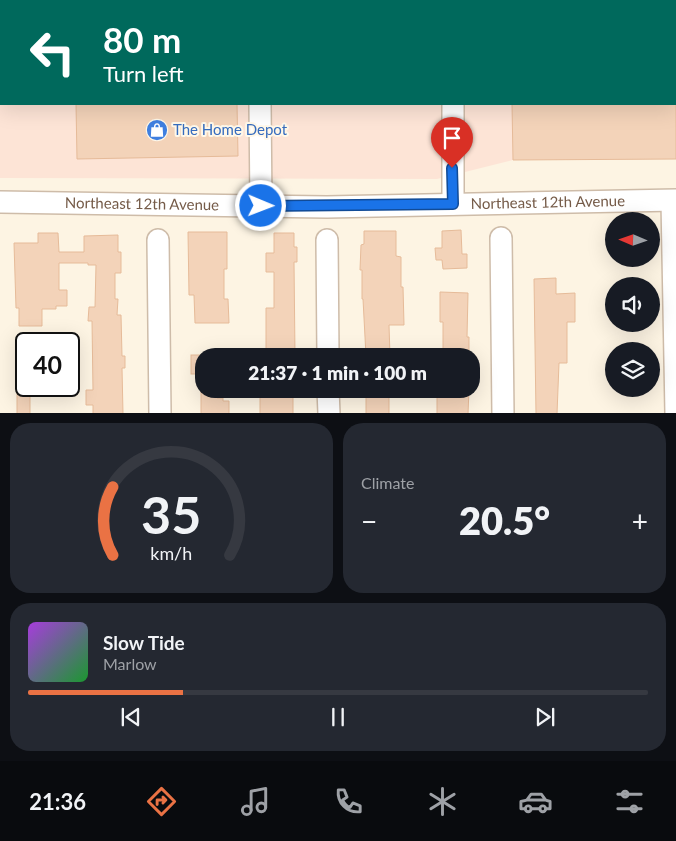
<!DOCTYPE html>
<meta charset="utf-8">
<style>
body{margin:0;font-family:Lato,sans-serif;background:#242831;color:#f1f3f6;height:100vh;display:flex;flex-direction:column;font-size:19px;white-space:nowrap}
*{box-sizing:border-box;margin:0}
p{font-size:16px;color:#9ea1a6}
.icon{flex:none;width:28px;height:28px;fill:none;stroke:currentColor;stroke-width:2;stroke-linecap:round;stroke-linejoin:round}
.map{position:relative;height:413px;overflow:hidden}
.side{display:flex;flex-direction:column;gap:10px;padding:10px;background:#0d0f14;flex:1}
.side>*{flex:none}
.hud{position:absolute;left:0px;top:0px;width:676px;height:105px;box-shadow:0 5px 20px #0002;background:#00695c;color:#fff;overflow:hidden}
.needle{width:32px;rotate:272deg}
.tools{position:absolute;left:605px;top:212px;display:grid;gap:10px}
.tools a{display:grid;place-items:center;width:55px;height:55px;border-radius:50%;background:#171b24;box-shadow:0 5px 20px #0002;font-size:25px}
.speed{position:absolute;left:15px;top:332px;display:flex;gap:10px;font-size:25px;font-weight:700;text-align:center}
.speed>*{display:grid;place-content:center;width:65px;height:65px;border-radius:50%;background:#171b24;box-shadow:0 5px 20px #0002;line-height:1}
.speed .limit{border:2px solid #111;border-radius:8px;background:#fff;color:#111}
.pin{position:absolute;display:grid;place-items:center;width:42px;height:42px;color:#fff;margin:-51px -21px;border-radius:50% 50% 50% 0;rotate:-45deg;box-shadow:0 0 5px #0007}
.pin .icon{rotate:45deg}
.me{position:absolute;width:55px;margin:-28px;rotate:91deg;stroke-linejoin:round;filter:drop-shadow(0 0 4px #0008)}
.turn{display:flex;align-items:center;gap:18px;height:105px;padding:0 20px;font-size:22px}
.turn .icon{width:65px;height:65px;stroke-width:2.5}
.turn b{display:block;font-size:35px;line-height:42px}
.big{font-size:38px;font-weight:800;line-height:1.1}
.side .card{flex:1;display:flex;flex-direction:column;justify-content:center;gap:8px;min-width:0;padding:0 18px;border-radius:20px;background:#242831}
.side .dial{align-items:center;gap:0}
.dial svg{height:130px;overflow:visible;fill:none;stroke:#363941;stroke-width:7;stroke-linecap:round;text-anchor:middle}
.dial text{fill:#f1f3f6;stroke:none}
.song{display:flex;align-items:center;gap:15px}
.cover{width:60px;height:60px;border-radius:8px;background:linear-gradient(135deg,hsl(280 70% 55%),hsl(130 70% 35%))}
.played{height:5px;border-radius:2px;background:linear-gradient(90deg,#ea7244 25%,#363941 25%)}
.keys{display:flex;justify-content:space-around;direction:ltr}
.heat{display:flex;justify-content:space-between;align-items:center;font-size:28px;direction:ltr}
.side .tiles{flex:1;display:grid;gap:10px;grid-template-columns:1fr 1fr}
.card:last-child{grid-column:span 2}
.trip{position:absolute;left:195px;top:348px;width:285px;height:50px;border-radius:20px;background:#171b24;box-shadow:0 5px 20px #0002;font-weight:800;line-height:50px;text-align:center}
.dock{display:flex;height:80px;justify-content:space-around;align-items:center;background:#090b0e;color:#9ea1a6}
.dock .icon{width:35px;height:35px}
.dock .active{color:#ea7244}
.dock b{font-size:22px;color:#f1f3f6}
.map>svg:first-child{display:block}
</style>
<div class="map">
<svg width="676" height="414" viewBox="0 0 676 414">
<rect width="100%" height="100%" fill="#fdf4e3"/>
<path fill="#fde4d6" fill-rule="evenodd" d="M 0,0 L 676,0 L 676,159 L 513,160 L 437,179 L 0,178 ZM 1,1 L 675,1 L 675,104 L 1,104 Z"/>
<g fill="#f3d3b9" stroke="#e6bb99">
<polygon points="76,104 237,104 238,156 77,159"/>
<polygon points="512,104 676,104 676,159 513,160"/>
<polygon points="461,230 462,254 467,254 467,268 443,269 442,260 436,260 435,248 442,248 442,231"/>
<polygon points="364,231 396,231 396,256 401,257 401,287 403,287 404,325 389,325 390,356 366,356 363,299 362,299 362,270 360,270 361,245 364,244"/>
<polygon points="188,232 227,232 227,269 224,269 224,299 228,299 229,323 195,323 194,295 189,295"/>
<polygon points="38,233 58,233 59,252 84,252 84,236 118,235 118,252 121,252 121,273 115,273 115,299 118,299 117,315 121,315 122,356 125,356 125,368 122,368 123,414 93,414 93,405 86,405 86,390 93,390 92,321 88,321 89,307 95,307 96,265 88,265 88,263 59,263 59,290 67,290 67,306 56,306 56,309 42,309 42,326 19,326 19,308 16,308 14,243 38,243"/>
<polygon points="274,233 294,233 294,247 297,247 297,262 294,262 295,356 266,356 266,308 274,308 274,272 266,272 266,253 274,253"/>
<polygon points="556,278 556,294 575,293 575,322 567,322 567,363 559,363 557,414 536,414 534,279"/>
<polygon points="440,292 468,293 467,337 469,337 469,353 467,353 467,356 443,356 443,322 440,322"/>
<rect x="191" y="355" width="13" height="19"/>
<polygon points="201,389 217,389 217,398 223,398 223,401 229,401 229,414 201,414"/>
<rect x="260" y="389" width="33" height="25"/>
<rect x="366" y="389" width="23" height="25"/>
<polygon points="437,389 469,389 468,414 437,414"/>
<rect x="17" y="391" width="13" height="23"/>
</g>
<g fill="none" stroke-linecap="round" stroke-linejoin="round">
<g stroke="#cebca9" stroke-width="24">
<g id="minor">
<polyline points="259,0 259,1"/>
<polyline points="453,0 453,1"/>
<polyline points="260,104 261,206"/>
<polyline points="672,201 676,414"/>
<path id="s1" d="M 0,202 L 327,207 L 676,200"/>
<polyline points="453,204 453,104"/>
<polyline points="501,238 503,414"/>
<polyline points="158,240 160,414"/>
<polyline points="327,240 328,356"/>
<polyline points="328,389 329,414"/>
</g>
</g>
<use href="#minor" stroke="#fff" stroke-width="21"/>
</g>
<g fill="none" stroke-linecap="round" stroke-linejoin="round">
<g stroke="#114b97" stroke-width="12">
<polyline id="route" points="261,206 453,204 452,168"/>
</g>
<use href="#route" stroke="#1a73e8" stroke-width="9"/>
</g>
<defs>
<g id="shop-disc" transform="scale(1.125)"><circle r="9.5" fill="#3f7fe0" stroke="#fff8e9"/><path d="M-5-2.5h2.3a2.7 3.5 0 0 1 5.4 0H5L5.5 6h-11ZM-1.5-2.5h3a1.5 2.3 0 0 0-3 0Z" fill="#fff"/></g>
</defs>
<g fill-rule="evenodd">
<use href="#shop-disc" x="157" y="130"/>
</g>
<g text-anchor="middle" stroke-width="4" stroke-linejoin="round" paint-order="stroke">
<g font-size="15" fill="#366cbe" stroke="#fff8e9" text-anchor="start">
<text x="173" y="135">The Home Depot</text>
</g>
<g font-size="15" fill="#755b48" stroke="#fff8e9">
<text dy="5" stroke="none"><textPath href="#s1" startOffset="548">Northeast 12th Avenue</textPath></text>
<text dy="5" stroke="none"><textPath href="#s1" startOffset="142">Northeast 12th Avenue</textPath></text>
</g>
</g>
</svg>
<div class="tools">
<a><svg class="needle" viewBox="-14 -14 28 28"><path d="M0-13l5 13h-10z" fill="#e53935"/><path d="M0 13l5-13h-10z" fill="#9ea1a6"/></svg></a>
<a><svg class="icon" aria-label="sound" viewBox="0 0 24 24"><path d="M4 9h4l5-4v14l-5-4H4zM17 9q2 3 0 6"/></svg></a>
<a><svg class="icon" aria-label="layers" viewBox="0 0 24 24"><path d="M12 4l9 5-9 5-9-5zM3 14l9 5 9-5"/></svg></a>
</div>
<div class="speed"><div class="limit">40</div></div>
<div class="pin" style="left:452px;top:168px;background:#d93025"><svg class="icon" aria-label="arrive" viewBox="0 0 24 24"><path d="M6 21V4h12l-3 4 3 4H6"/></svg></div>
<svg class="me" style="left:261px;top:206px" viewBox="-20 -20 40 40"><circle r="17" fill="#1a73e8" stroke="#fff" stroke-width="3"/><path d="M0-11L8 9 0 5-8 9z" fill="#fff"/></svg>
<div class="trip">21:37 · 1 min · 100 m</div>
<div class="hud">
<div class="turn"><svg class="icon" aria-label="left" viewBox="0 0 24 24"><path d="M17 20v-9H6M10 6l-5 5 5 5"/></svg><div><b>80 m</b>Turn left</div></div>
</div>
</div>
<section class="side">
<div class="tiles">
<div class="card dial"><svg viewBox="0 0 100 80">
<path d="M14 69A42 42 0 1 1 86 69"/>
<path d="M14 69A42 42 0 0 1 14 27" stroke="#ea7244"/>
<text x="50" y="56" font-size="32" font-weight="700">35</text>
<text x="50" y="72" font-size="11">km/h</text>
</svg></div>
<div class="card"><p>Climate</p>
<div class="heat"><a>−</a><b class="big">20.5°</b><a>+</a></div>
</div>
<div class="card">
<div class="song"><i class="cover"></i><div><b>Slow Tide</b><p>Marlow</p></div></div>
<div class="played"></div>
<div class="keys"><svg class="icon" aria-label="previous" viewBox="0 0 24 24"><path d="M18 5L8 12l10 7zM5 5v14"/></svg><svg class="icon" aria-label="pause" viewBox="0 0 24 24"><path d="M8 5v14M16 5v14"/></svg><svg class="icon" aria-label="next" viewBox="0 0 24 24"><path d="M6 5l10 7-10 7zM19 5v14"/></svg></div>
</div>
</div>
</section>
<nav class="dock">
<b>21:36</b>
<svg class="icon active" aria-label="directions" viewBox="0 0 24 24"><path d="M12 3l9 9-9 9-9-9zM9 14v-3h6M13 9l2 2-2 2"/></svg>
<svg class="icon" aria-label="music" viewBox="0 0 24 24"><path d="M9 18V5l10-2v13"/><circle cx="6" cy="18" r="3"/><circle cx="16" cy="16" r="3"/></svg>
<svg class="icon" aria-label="phone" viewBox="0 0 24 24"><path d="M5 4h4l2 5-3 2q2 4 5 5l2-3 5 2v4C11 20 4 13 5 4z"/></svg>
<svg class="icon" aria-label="climate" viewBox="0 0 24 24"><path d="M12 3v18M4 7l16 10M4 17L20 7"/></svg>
<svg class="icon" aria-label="car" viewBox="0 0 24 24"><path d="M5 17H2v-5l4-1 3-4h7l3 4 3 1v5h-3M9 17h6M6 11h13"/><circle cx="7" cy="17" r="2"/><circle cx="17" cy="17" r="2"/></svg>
<svg class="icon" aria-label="filters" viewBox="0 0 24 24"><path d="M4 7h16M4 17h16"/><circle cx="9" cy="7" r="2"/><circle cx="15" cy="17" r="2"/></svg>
</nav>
